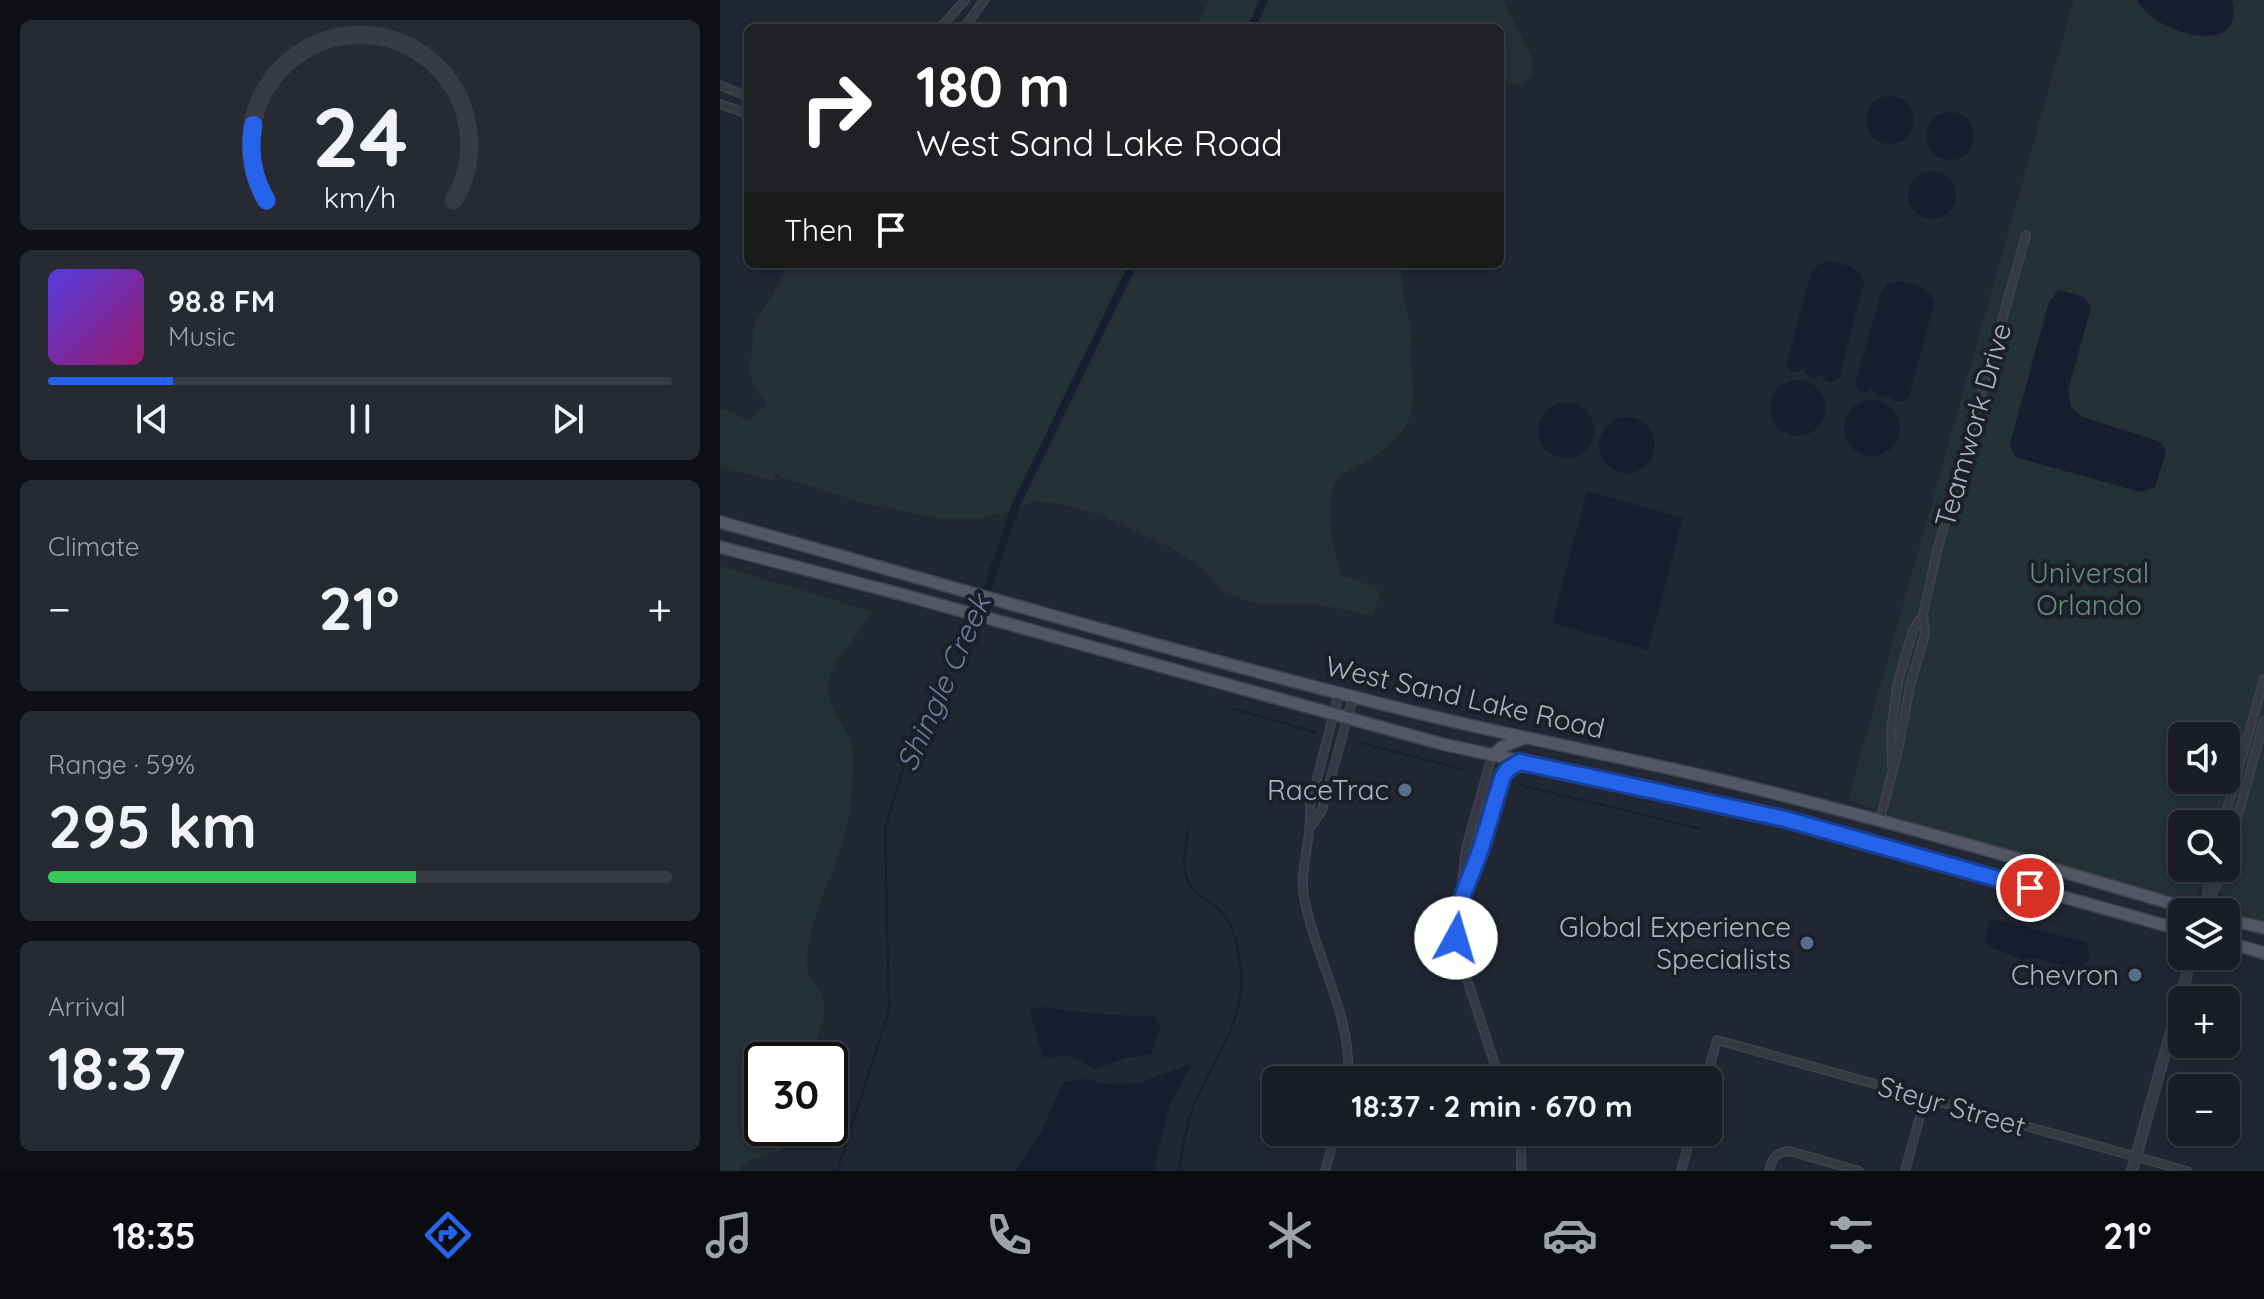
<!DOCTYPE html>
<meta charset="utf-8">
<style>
body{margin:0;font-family:Quicksand,sans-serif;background:#272a33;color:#f1f3f6;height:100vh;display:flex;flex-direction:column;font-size:30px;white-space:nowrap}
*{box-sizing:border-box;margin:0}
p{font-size:26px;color:#9fa2a7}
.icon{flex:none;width:44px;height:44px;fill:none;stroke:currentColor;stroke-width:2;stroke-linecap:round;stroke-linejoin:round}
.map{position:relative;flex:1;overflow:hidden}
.details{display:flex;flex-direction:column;gap:20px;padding:20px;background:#0e1015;width:720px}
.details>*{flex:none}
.top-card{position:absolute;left:24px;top:24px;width:760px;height:244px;border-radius:12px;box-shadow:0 4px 12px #0003,0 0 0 2px #383b44;background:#202124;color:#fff;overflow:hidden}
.tools{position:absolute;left:1448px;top:722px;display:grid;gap:16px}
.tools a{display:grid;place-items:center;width:72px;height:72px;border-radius:12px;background:#1a1d27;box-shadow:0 4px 12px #0003,0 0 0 2px #383b44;font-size:40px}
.speed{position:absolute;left:24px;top:1042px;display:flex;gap:16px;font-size:40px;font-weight:700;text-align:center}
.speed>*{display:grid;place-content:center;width:104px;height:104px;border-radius:50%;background:#1a1d27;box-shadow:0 4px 12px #0003,0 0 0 2px #383b44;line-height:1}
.speed .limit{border:4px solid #111;border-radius:12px;background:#fff;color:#111}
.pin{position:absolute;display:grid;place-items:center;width:68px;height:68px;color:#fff;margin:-34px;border:4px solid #fff;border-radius:50%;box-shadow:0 2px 8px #0007}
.me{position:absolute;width:88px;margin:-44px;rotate:6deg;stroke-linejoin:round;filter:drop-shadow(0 0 6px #0008)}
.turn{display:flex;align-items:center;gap:28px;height:168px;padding:0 40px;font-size:36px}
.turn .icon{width:104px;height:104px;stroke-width:2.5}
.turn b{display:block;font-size:56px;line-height:68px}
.then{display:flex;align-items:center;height:76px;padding:0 40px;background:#0003;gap:16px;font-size:30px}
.big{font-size:60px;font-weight:700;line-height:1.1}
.details .widget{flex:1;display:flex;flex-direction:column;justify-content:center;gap:12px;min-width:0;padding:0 28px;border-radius:12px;background:#272a33}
.details .dial{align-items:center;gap:0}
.dial svg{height:208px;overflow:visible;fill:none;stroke:#383b44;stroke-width:7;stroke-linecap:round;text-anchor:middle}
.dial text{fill:#f1f3f6;stroke:none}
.song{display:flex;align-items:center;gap:24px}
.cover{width:96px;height:96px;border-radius:12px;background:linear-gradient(135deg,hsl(250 70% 55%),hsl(320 70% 35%))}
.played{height:8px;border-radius:4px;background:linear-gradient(90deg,#2563eb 20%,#383b44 20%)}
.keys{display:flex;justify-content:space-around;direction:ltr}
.heat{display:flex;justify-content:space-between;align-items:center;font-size:44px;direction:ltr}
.charge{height:12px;border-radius:6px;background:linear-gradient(90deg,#34c759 59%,#383b44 0)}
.trip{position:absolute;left:542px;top:1066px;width:460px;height:80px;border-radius:12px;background:#1a1d27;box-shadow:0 4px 12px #0003,0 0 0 2px #383b44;font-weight:700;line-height:80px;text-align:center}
.menu{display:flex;height:128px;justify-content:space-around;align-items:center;background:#0a0c10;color:#9fa2a7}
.menu .icon{width:56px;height:56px}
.menu .selected{color:#2563eb}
.menu b{font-size:36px;color:#f1f3f6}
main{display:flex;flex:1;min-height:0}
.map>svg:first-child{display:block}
</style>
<main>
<section class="details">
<div class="widget dial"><svg viewBox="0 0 100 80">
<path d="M14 69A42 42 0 1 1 86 69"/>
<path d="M14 69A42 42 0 0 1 9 40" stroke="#2563eb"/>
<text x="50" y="56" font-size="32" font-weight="700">24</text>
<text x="50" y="72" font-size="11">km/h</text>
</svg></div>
<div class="widget">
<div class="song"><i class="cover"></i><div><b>98.8 FM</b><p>Music</p></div></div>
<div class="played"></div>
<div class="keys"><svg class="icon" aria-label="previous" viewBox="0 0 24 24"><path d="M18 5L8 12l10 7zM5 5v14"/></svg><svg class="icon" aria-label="pause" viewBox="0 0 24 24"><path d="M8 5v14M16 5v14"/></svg><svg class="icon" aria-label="next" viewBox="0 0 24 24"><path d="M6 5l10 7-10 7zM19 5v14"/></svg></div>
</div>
<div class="widget"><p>Climate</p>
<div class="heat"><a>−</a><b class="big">21°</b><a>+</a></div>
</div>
<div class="widget"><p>Range · 59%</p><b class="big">295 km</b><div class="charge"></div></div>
<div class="widget"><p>Arrival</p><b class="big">18:37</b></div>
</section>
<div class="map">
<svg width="1544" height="1171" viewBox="0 0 1544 1171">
<rect width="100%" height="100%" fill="#222734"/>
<g fill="#243136" fill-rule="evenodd">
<polygon points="489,0 783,0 811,55 813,75 804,84 780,84 780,28 475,28"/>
<path d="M 1354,0 L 1544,0 L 1544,921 L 1509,911 L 1510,909 L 1500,906 L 1503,893 L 1479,886 L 1475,902 L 1175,819 L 1168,812 L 1170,799 L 1161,797 L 1155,810 L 1132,801 L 1129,797 ZM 1462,736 L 1506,736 L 1506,780 L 1462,780 ZM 1462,824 L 1506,824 L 1506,868 L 1462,868 Z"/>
<path d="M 70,264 L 683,264 C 678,293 689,310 691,337 C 691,347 689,357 691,367 C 693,386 696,398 690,416 C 684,437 662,452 643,463 C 637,466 627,470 622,475 C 599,496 613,550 621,575 L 656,588 L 660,594 L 653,615 L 595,604 L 539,604 L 506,594 L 479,565 L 449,547 L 381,515 L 331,502 L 314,501 L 290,512 L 257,519 L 223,519 L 144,503 L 61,477 L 56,472 L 53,481 L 0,466 L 0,409 L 16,414 L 29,422 L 47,404 L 35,389 L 30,374 L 34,325 Z"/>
<path d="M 0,566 L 151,611 C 141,635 116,653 109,678 C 102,707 130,726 133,752 C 135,773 131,798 128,819 C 120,865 93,905 87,953 C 84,980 94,977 102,997 C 110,1016 95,1043 86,1060 L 42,1060 L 42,1128 L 71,1128 L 71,1130 L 61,1151 L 29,1160 L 17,1171 L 0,1171 Z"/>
</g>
<g fill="#171e30">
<path d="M 1417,0 L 1512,0 C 1527,61 1432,33 1417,0 Z"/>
<circle cx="1170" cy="120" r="24"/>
<circle cx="1230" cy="136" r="24"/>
<circle cx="1212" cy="195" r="24"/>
<path d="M 1109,261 C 1124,265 1141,266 1144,283 L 1119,378 L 1112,383 L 1104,380 L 1101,374 L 1094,378 L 1088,377 L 1083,369 L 1079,372 L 1071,372 L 1066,364 L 1092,271 L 1099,264 Z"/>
<path d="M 1179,281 C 1194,284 1210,286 1214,303 L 1189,397 L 1181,402 L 1173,400 L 1170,394 L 1164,397 L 1158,396 L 1152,389 L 1148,392 L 1141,392 L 1135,383 L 1162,291 L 1168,283 Z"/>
<polygon points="1338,290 1364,297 1371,308 1348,390 1351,407 1363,417 1441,442 1446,452 1435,487 1420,492 1295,457 1290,444 1329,302"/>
<circle cx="1078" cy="408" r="28"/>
<circle cx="1152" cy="428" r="28"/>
<circle cx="846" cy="430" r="28"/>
<circle cx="907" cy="445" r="28"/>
<polygon points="867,491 963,518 928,650 832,623"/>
<path d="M 1276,919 L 1366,942 L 1370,956 C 1357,983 1321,951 1303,960 L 1268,946 L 1265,940 L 1269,921 Z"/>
<polygon points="322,1007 378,1014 435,1017 441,1026 431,1054 406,1058 375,1069 351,1056 323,1057 309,1010"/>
<polygon points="472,1064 449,1106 434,1171 295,1171 322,1130 343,1082 368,1079 386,1084 418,1083"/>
</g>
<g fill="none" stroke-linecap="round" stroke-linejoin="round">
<g stroke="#171e30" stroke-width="2">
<polyline points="514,709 595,732"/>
<polyline points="642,743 745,770"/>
<polyline points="801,785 981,829"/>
<polyline points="117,1171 169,1011 165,828 190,746 228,666 251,636"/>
<path d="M 458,1171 C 463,1149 466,1126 474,1105 C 491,1061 525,1023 521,973 C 519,954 516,930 504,915 C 497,905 484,900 475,892 C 458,874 465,848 469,827"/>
</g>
<g stroke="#171e30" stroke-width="8">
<polyline points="531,28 544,0"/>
<polyline points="251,636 296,505 413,264"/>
</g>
<g stroke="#3f434f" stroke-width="10">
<g id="minor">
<polyline points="220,28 245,0"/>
<polyline points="244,28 264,0"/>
<polyline points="0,85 28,97"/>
<polyline points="0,104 28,114"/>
<path d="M 619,693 L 590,806 C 593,837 579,866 584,897 C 595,959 633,1015 628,1080"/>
<polyline points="772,756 746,848 736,938 742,964 780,1080"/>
<polyline points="1172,765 1171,729 1178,682 1193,630 1203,615 1216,555 1306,235"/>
<polyline points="1160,820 1178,750 1190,686 1205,634 1203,615"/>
<polyline points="1503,824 1544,679"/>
<polyline points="592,825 602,810 633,697"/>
<polyline points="1506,859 1544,721"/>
<polyline points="744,888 760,850 783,776 788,769 799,763"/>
<polyline points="1485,909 1490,868"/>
<polyline points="1485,912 1503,868"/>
<polyline points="986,1080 997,1040 1467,1171"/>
<polyline points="797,1132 801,1148 801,1171"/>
<polyline points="605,1171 616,1132"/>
<polyline points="961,1171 972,1132"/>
<path d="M 1049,1171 C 1052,1158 1056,1152 1070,1151 L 1139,1171"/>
<polyline points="1185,1171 1205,1098"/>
</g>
</g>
<g stroke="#3f434f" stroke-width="12">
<polyline id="tertiary" points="1412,1171 1472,956"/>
</g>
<g stroke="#3f434f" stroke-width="14">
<g id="primary">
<path d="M 0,522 C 229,586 459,654 690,711 C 797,738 906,757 1013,783 C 1170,821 1325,866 1480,912"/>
<polyline points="0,547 184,595 722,744 1045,814 1462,930"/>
<polyline points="772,756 782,747 804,738"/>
<polyline points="1506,919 1544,928"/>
<polyline points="1506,942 1544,953"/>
</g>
</g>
<use href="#minor" stroke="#353a45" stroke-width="7"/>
<use href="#tertiary" stroke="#353a45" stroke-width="9"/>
<use href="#primary" stroke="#545865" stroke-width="11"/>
</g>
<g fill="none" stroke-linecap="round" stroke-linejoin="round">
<g stroke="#184099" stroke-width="20">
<path id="route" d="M 736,938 C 737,897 749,884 761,848 C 769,824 775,800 783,776 L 788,769 L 800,762 L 1065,819 L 1310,888"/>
</g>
<use href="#route" stroke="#2563eb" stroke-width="14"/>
</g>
<g fill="#5c6f8a" stroke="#1b1f2a" stroke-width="3">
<circle cx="685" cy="790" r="8"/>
<circle cx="1087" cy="943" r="8"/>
<circle cx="1415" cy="975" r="8"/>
</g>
<g text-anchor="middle" stroke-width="8" stroke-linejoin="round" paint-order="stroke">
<g font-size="28" fill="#b0b4c2" stroke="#1b1f2a">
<text transform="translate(1253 425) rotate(-74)" y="10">Teamwork Drive</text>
<text transform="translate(745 697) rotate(13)" y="10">West Sand Lake Road</text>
<text transform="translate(1232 1106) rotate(16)" y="10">Steyr Street</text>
</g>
<g font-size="28" fill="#6a8f78" stroke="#1b1f2a">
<text x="1369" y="583">Universal<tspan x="1369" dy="32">Orlando</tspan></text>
</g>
<g font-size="28" fill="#b0b4c2" stroke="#1b1f2a" text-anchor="end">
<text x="669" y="800">RaceTrac</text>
<text x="1071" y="937">Global Experience<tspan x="1071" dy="32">Specialists</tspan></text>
<text x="1399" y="985">Chevron</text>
</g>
<g font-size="30" font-style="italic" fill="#6d7a9d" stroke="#1b1f2a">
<text transform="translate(224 683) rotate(-66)" y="10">Shingle Creek</text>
</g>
</g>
</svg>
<div class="tools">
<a><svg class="icon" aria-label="sound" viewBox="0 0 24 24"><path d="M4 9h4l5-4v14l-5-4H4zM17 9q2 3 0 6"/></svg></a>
<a><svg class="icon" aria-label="search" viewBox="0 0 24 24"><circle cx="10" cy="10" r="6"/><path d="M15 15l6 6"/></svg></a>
<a><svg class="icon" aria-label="layers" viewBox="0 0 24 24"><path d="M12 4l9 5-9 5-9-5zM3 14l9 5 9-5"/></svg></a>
<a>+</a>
<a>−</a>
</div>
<div class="speed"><div class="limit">30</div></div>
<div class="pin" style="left:1310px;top:888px;background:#d93025"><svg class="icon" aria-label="arrive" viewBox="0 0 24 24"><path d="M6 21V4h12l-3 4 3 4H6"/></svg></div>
<svg class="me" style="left:736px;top:938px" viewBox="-20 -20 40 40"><circle r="19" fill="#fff"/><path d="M0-13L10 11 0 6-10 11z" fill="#2563eb"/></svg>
<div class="trip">18:37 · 2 min · 670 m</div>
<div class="top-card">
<div class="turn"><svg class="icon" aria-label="right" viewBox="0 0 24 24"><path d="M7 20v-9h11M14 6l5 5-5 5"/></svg><div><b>180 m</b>West Sand Lake Road</div></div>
<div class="then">Then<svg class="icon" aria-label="arrive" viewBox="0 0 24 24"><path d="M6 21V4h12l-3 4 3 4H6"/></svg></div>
</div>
</div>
</main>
<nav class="menu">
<b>18:35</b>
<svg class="icon selected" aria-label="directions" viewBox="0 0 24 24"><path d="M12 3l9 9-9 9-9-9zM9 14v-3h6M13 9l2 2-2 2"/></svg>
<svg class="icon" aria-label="music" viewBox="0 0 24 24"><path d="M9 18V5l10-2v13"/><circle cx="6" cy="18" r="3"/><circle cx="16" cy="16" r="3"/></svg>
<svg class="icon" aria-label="phone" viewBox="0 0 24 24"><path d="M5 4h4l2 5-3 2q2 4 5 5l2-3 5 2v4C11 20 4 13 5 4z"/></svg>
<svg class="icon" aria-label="climate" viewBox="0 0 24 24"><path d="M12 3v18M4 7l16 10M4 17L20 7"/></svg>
<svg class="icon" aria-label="car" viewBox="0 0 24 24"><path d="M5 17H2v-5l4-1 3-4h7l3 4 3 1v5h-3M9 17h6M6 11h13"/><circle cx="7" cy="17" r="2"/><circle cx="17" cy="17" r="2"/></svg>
<svg class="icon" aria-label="filters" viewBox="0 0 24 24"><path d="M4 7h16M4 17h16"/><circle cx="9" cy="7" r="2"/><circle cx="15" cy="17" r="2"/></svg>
<b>21°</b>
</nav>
